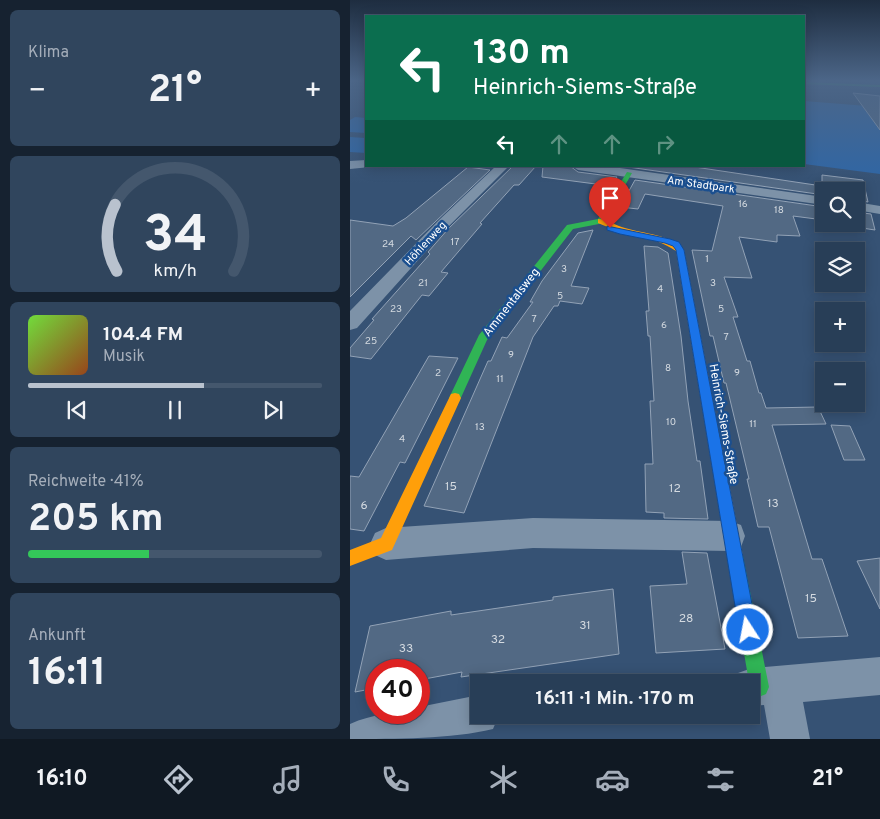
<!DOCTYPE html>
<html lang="de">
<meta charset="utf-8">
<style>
body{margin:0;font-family:Overpass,sans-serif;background:#30455d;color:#f1f3f6;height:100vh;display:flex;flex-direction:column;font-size:19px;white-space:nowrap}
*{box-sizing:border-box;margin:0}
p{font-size:16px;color:#a5aeba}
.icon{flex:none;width:28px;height:28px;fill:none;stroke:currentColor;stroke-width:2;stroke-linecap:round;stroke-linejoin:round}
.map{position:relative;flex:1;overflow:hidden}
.sheet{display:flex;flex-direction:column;gap:10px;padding:10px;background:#162230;width:350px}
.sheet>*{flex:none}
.banner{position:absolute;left:15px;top:15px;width:440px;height:152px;border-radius:0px;box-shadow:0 2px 12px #0003,0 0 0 1px #44576d;background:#0b6e4f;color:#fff;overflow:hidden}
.fabs{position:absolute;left:465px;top:182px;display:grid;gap:10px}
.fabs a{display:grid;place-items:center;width:50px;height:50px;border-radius:0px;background:#283e57;box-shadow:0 2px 12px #0003,0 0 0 1px #44576d;font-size:25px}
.speed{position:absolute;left:15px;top:659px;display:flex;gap:10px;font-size:25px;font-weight:700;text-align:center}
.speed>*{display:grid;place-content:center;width:65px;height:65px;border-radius:50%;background:#283e57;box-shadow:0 2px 12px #0003,0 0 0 1px #44576d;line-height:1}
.speed .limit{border:8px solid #d22;background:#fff;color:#111}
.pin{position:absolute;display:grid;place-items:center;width:42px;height:42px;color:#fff;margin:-51px -21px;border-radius:50% 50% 50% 0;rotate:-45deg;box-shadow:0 0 5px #0007}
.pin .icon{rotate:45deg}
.me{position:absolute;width:55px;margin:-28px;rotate:349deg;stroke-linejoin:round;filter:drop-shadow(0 0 4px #0008)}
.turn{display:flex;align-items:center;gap:18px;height:105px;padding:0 25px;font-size:22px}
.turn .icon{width:65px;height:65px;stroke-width:2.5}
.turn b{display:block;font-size:35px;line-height:42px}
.lanes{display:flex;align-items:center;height:48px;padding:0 25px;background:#0003;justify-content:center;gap:25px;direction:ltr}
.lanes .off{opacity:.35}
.big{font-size:38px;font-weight:700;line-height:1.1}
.sheet .card{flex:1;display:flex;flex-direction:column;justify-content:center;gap:8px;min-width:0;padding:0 18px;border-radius:8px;background:#30455d}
.sheet .dial{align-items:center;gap:0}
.dial svg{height:130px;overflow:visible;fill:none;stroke:#44576d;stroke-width:7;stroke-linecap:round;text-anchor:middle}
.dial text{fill:#f1f3f6;stroke:none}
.song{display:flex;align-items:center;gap:15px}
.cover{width:60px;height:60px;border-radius:8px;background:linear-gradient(135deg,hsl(100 70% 55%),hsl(20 70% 35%))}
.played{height:5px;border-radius:2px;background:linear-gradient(90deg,#b9c2ce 60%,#44576d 60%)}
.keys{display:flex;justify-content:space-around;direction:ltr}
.heat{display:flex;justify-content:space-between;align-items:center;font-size:28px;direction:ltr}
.charge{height:8px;border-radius:4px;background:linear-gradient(90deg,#34c759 41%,#44576d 0)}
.trip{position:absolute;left:120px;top:674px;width:290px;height:50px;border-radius:0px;background:#283e57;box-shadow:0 2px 12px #0003,0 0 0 1px #44576d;font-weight:700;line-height:50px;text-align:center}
.menu{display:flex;height:80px;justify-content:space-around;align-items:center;background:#101923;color:#a5aeba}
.menu .icon{width:35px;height:35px}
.menu .active{color:#b9c2ce}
.menu b{font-size:22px;color:#f1f3f6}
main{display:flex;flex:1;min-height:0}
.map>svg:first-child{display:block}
</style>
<main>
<section class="sheet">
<div class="card"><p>Klima</p>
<div class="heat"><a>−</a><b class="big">21°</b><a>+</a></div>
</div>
<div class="card dial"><svg viewBox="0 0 100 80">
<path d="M14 69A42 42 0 1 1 86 69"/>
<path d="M14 69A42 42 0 0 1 13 28" stroke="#b9c2ce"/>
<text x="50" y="56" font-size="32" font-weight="700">34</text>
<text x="50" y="72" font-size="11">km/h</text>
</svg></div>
<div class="card">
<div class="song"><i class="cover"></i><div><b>104.4 FM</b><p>Musik</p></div></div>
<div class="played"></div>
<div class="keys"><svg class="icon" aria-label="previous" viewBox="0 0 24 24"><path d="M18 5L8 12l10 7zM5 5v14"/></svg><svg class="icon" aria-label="pause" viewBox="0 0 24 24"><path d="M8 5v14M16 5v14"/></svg><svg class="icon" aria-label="next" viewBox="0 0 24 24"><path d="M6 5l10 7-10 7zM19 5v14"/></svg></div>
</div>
<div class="card"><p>Reichweite · 41%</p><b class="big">205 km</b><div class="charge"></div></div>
<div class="card"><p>Ankunft</p><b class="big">16:11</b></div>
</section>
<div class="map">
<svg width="530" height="739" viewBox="0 0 530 739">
<rect width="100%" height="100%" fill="#365274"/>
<g fill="#2f66a5">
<polygon points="454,101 530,107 530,174 454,164"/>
<polygon points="5,117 16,118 16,133 0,132 0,120"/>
<polygon points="0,137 16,138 16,153 0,152"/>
</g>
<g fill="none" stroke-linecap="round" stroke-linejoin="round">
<polygon fill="#3b618d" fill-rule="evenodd" points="513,80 530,80 530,84 515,83"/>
</g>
<g fill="#526984" stroke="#92a2b6">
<polygon points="503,93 530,96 530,130"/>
<polygon points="163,166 186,166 169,185 164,185 130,223 132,224 91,272 98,273 79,296 72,295 21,359 0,356 0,348 24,320 22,319 80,254 78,252 99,228"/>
<polygon points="193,166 220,166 228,172 267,177 261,186 192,177"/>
<polygon points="271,166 338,166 472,186 472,175 513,180 518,202 506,200 506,191 474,191 474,195"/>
<polygon points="118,167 140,170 66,240 61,236 0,297 0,220 43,226 56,218"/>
<polygon points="285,180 474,207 474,220 443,216 450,236 427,235 427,242 389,237 402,278 374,277 388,317 383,317 397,361 400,361 409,393 411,393 416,408 468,407 476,424 422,425 462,559 472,559 498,636 448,638 419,527 408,527 397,479 399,479 376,383 374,383 363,336 360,336 342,250 362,251 373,206 295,194 288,209 270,207"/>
<polygon points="506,212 521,214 525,230 492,225 506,224"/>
<polygon points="243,230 221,286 239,288 232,304 210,301 208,306 204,306 183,337 114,513 74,506 138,361 141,361 152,337 157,338 183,302 180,302 192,281 228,233"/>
<polygon points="294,246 308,247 318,253 331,336 338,401 347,461 350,461 358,519 314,518 314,513 296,512 295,464 303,464 300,401 304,401 300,336 298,336 296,311 299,311"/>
<polygon points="79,356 108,358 55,463 50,462 14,531 0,529 0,476 9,477"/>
<polygon points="481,425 500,426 515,460 494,460"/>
<polygon points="332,552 357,553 375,649 306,653 300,586 337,584"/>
<polygon points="530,558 530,609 507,561"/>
<polygon points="263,589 269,654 111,677 112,672 69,680 69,670 26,670 26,688 5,692 20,626 101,611 101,615 203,600 203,597"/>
</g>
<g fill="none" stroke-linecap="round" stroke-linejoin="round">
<g fill="#7d92a8" fill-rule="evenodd">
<polygon points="16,160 16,166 20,167 0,169 0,161"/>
<polygon points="146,166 159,166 98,227 7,328 0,330 0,311 88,221"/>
<polygon points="222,166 256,166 474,197 474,205 228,170"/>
<polygon points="506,202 530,206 530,214 506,210"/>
<polygon points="183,518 380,521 391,525 395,536 391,547 380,551 183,548 36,560 25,555 20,544 25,533 36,528"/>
<polygon points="530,657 530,695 453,702 460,739 420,739 414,705 401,706 401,682 385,682 388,673 402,668"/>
<path d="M 129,695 L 129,715 L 149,715 L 143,729 C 102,739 44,739 0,739 L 0,724 C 22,714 45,712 69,712 L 69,707 Z"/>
</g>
<g fill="#30b455" fill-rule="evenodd">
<polygon points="454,82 530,85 530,87 454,84"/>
<polygon points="277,172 282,173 254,223 223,229 137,340 109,402 105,403 101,402 99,398 129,335 217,225 248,219"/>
<polygon points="385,548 391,550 393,556 419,687 416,694 409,697 402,694 401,682 399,682 377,556 379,550"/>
</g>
<g fill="#ff9f0a" fill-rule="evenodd">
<path d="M 248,219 C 257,219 266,226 275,228 C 295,234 319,234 334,250 L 393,556 L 391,562 L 385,564 L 379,562 L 377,556 L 326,251 C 303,235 273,235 248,223 Z"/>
<polygon points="105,393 109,394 111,398 42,550 0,566 0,550 31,538 101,394"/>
</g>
</g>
<linearGradient id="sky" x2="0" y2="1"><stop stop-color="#1e2d40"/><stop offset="0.44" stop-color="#4c6688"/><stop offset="1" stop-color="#4c6688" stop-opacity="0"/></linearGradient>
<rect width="530" height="183" fill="url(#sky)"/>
<polygon fill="#1a73e8" stroke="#114b97" points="257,226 320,239 329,242 334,250 407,630 404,637 398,639 392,637 389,630 326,250 323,246 315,243 270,234 257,230"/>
<g text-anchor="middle" stroke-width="5" stroke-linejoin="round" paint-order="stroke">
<g font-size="10" fill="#d4dae0">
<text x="393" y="207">16</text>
<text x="429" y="213">18</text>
<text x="105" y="245">17</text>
<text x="38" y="247">24</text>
<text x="357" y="262">1</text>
<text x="214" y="272">3</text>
<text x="73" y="286">21</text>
<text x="363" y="286">3</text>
<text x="310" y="292">4</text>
<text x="210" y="299">5</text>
<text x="46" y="312">23</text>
<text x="371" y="312">5</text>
<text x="184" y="322">7</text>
<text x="314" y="328">6</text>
<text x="376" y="340">7</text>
<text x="21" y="344">25</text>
<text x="161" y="358">9</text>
<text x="318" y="371">8</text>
<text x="88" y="376">2</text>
<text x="387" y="376">9</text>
<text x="150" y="382">11</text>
<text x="321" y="425">10</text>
<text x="403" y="427">11</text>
<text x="130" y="430">13</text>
<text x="52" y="442">4</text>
</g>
<g font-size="11" fill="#fff" stroke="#1b4f8f">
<text transform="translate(351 184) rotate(8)" y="4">Am Stadtpark</text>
<text transform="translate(75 243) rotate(-47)" y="4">Höhlenweg</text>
</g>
<g font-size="12" fill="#fff" stroke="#1b4f8f">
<text transform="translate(161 302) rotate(-52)" y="4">Ammentalsweg</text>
<text transform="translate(374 424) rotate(80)" y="4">Heinrich-Siems-Straße</text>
</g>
<g font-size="12" fill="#d4dae0">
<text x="101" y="490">15</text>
<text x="325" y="492">12</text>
<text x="423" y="507">13</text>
<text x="14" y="509">6</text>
<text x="461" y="602">15</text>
<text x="336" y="622">28</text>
<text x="235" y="629">31</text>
<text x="148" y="643">32</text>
<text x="56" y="652">33</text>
</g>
</g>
</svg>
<div class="fabs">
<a><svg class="icon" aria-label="search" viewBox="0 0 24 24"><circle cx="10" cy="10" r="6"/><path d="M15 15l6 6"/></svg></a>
<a><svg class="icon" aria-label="layers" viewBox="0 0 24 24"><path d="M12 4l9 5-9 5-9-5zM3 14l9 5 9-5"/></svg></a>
<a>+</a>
<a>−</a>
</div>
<div class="speed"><div class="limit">40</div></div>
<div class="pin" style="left:260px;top:228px;background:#d93025"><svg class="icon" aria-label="arrive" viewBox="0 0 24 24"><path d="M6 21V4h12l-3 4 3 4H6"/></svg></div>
<svg class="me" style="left:398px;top:630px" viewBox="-20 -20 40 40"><circle r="17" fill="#1a73e8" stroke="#fff" stroke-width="3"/><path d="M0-11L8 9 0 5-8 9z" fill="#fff"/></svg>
<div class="trip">16:11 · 1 Min. · 170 m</div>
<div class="banner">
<div class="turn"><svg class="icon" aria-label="left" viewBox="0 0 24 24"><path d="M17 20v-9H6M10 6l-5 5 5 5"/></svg><div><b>130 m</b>Heinrich-Siems-Straße</div></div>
<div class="lanes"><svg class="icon" aria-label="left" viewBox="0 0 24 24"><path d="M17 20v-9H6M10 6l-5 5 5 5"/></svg><svg class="icon off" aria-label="ahead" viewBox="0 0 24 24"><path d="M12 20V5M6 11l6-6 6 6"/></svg><svg class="icon off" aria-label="ahead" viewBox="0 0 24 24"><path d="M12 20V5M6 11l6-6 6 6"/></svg><svg class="icon off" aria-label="right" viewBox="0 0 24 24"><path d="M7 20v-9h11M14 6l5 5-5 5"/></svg></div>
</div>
</div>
</main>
<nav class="menu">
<b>16:10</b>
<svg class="icon active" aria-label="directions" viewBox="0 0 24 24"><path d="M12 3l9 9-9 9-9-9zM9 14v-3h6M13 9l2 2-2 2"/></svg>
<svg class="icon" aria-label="music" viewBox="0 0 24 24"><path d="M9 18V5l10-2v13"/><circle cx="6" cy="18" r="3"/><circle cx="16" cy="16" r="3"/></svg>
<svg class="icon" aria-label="phone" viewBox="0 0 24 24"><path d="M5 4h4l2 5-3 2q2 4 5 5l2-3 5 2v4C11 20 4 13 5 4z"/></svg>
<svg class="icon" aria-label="climate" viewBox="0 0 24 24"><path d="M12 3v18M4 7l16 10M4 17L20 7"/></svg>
<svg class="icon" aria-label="car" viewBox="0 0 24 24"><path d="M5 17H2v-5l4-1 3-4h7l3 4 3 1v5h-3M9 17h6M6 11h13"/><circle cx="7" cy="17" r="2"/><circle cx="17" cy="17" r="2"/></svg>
<svg class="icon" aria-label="filters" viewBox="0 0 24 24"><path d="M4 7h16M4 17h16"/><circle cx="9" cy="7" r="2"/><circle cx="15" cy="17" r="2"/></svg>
<b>21°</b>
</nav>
